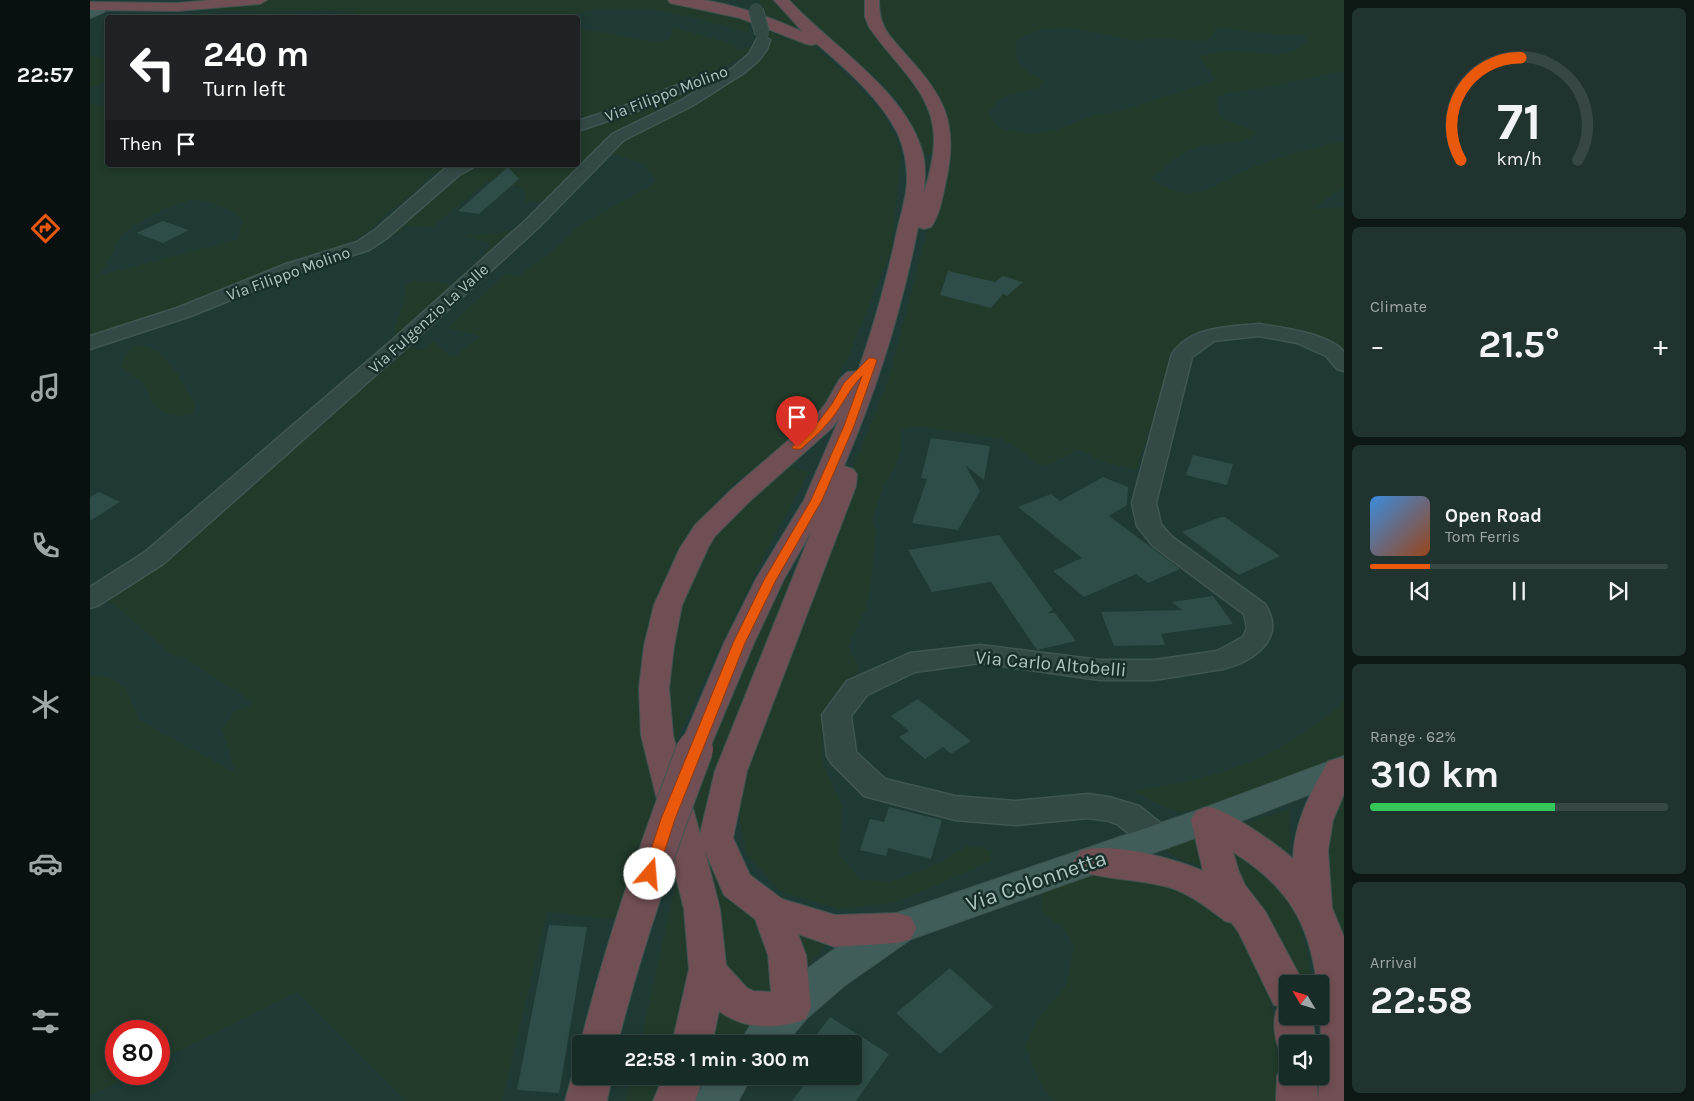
<!DOCTYPE html>
<meta charset="utf-8">
<style>
body{margin:0;font-family:Karla,sans-serif;background:#20332f;color:#f1f3f6;height:100vh;display:flex;flex-direction:column;font-size:19px;white-space:nowrap}
*{box-sizing:border-box;margin:0}
p{font-size:16px;color:#9ea7a7}
.icon{flex:none;width:28px;height:28px;fill:none;stroke:currentColor;stroke-width:2;stroke-linecap:round;stroke-linejoin:round}
.map{position:relative;flex:1;overflow:hidden}
.details{display:flex;flex-direction:column;gap:8px;padding:8px;background:#0d1815;width:350px}
.details>*{flex:none}
.hud{position:absolute;left:15px;top:15px;width:475px;height:152px;border-radius:5px;box-shadow:0 2px 8px #0003,0 0 0 1px #364744;background:#202124;color:#fff;overflow:hidden}
.needle{width:32px;rotate:308deg}
.controls{position:absolute;left:1189px;top:975px;display:grid;gap:10px}
.controls a{display:grid;place-items:center;width:50px;height:50px;border-radius:5px;background:#172b27;box-shadow:0 2px 8px #0003,0 0 0 1px #364744;font-size:25px}
.speed{position:absolute;left:15px;top:1020px;display:flex;gap:10px;font-size:25px;font-weight:700;text-align:center}
.speed>*{display:grid;place-content:center;width:65px;height:65px;border-radius:50%;background:#172b27;box-shadow:0 2px 8px #0003,0 0 0 1px #364744;line-height:1}
.speed .limit{border:8px solid #d22;background:#fff;color:#111}
.pin{position:absolute;display:grid;place-items:center;width:42px;height:42px;color:#fff;margin:-51px -21px;border-radius:50% 50% 50% 0;rotate:-45deg;box-shadow:0 0 5px #0007}
.pin .icon{rotate:45deg}
.me{position:absolute;width:55px;margin:-28px;rotate:18deg;stroke-linejoin:round;filter:drop-shadow(0 0 4px #0008)}
.turn{display:flex;align-items:center;gap:18px;height:105px;padding:0 15px;font-size:22px}
.turn .icon{width:65px;height:65px;stroke-width:2.5}
.turn b{display:block;font-size:35px;line-height:42px}
.then{display:flex;align-items:center;height:48px;padding:0 15px;background:#0003;gap:10px;font-size:19px}
.big{font-size:38px;font-weight:700;line-height:1.1}
.details .tile{flex:1;display:flex;flex-direction:column;justify-content:center;gap:8px;min-width:0;padding:0 18px;border-radius:8px;background:#20332f}
.details .dial{align-items:center;gap:0}
.dial svg{height:130px;overflow:visible;fill:none;stroke:#364744;stroke-width:7;stroke-linecap:round;text-anchor:middle}
.dial text{fill:#f1f3f6;stroke:none}
.song{display:flex;align-items:center;gap:15px}
.cover{width:60px;height:60px;border-radius:8px;background:linear-gradient(135deg,hsl(210 70% 55%),hsl(20 70% 35%))}
.played{height:5px;border-radius:2px;background:linear-gradient(90deg,#ea580c 20%,#364744 20%)}
.keys{display:flex;justify-content:space-around;direction:ltr}
.heat{display:flex;justify-content:space-between;align-items:center;font-size:28px;direction:ltr}
.charge{height:8px;border-radius:4px;background:linear-gradient(90deg,#34c759 62%,#364744 0)}
.trip{position:absolute;left:482px;top:1035px;width:290px;height:50px;border-radius:5px;background:#172b27;box-shadow:0 2px 8px #0003,0 0 0 1px #364744;font-weight:700;line-height:50px;text-align:center}
main{display:flex;flex:1;min-height:0}
.tab-bar{display:flex;flex-direction:column;width:90px;justify-content:space-around;align-items:center;background:#091110;color:#9ea7a7}
.tab-bar .icon{width:35px;height:35px}
.tab-bar .current{color:#ea580c}
.tab-bar b{font-size:22px;color:#f1f3f6}
.map>svg:first-child{display:block}
</style>
<main>
<nav class="tab-bar">
<b>22:57</b>
<svg class="icon current" aria-label="directions" viewBox="0 0 24 24"><path d="M12 3l9 9-9 9-9-9zM9 14v-3h6M13 9l2 2-2 2"/></svg>
<svg class="icon" aria-label="music" viewBox="0 0 24 24"><path d="M9 18V5l10-2v13"/><circle cx="6" cy="18" r="3"/><circle cx="16" cy="16" r="3"/></svg>
<svg class="icon" aria-label="phone" viewBox="0 0 24 24"><path d="M5 4h4l2 5-3 2q2 4 5 5l2-3 5 2v4C11 20 4 13 5 4z"/></svg>
<svg class="icon" aria-label="climate" viewBox="0 0 24 24"><path d="M12 3v18M4 7l16 10M4 17L20 7"/></svg>
<svg class="icon" aria-label="car" viewBox="0 0 24 24"><path d="M5 17H2v-5l4-1 3-4h7l3 4 3 1v5h-3M9 17h6M6 11h13"/><circle cx="7" cy="17" r="2"/><circle cx="17" cy="17" r="2"/></svg>
<svg class="icon" aria-label="filters" viewBox="0 0 24 24"><path d="M4 7h16M4 17h16"/><circle cx="9" cy="7" r="2"/><circle cx="15" cy="17" r="2"/></svg>
</nav>
<div class="map">
<svg width="1254" height="1101" viewBox="0 0 1254 1101">
<rect width="100%" height="100%" fill="#1f3934"/>
<g fill="#213a2a" fill-rule="evenodd">
<polygon points="184,0 577,0 628,9 661,21 658,32 601,17 565,10 534,9 506,10 458,18 279,18 262,12 236,10 180,12 106,10 116,6"/>
<polygon points="669,0 686,0 710,27 704,29 674,18"/>
<path d="M 696,0 L 776,0 L 812,65 L 842,111 L 847,151 L 840,154 L 831,152 C 815,91 778,71 732,34 C 719,24 708,11 696,0 Z"/>
<path d="M 787,0 L 1254,0 L 1254,71 L 1158,91 L 1137,93 L 1126,98 L 1129,115 L 1140,122 L 1168,132 C 1150,146 1131,142 1111,146 C 1093,150 1074,166 1061,179 C 1072,186 1087,194 1101,193 C 1123,191 1141,175 1161,168 C 1191,157 1223,147 1254,141 L 1254,187 L 1221,209 L 1254,207 L 1254,359 L 1174,326 L 1153,325 L 1122,329 L 1105,337 L 1081,362 L 1046,470 L 1010,461 L 990,449 L 954,467 L 913,439 L 827,426 L 811,430 L 811,447 L 805,466 L 792,489 L 782,521 L 786,531 L 780,593 L 775,610 L 758,646 L 770,670 L 740,699 L 732,732 L 733,764 L 752,807 L 749,854 L 770,879 L 799,882 L 845,865 L 875,847 L 891,846 L 901,852 L 901,861 L 807,902 L 749,909 L 690,891 L 657,855 L 647,806 L 667,727 L 757,482 L 799,379 L 860,143 L 858,121 L 844,89 L 794,31 L 785,17 ZM 1126,27 L 1187,35 L 1216,35 L 1218,40 C 1198,62 1173,52 1148,51 C 1134,51 1122,53 1109,56 L 1126,80 L 1029,111 L 1003,116 L 966,130 L 940,134 L 912,129 L 903,122 L 899,113 C 902,108 904,102 908,100 C 920,91 947,93 955,82 C 936,70 921,65 927,39 L 951,29 L 974,28 L 995,30 L 1046,41 L 1064,38 L 1114,41 L 1124,34 Z"/>
<polygon points="674,22 717,42 733,54 768,86 794,116 804,134 811,155 801,250 758,357 730,415 693,447 636,490 609,521 587,553 570,592 552,650 551,714 570,785 530,920 457,912 412,1101 316,1101 207,992 69,1061 69,1031 26,1031 26,1074 44,1074 0,1096 0,676 16,676 35,687 49,720 145,773 132,729 144,712 165,703 93,657 81,654 19,600 152,493 312,346 333,350 343,341 360,356 366,356 390,336 357,328 415,274 429,276 467,247 487,227 565,183 566,180 555,165 519,152 534,137 676,49 678,33"/>
<polygon points="488,28 567,42 579,40 582,36 581,29 587,28 645,45 645,49 652,50 654,47 661,47 660,53 623,73 583,87 520,114 488,125"/>
<polygon points="0,55 18,60 17,81 0,88"/>
<polygon points="643,69 560,117 456,200 448,203 435,201 436,194 432,188 397,182 342,227 317,226 308,233 285,245 381,165 488,165 488,127 526,115"/>
<path d="M 0,103 L 17,107 L 18,165 L 368,165 L 341,175 L 324,193 L 305,206 L 276,233 L 264,241 L 0,340 ZM 102,199 C 121,203 140,205 153,220 L 147,240 L 7,276 L 15,267 L 31,236 L 44,225 L 76,208 Z"/>
<polygon points="449,209 309,338 304,331 315,299 315,285 323,281 356,283 360,285 394,255 400,246 396,242 371,235 405,234 422,229"/>
<path d="M 43,346 C 48,346 54,346 59,347 C 77,353 99,391 106,407 L 102,414 C 86,419 68,414 60,397 C 57,393 57,387 53,383 C 46,377 38,374 31,367 L 35,356 Z"/>
<polygon points="696,466 719,472 681,541 582,748 574,717 586,605 622,530"/>
<polygon points="695,575 708,578 624,814 677,914 686,979 681,992 664,996 638,984 597,834 615,761 638,698"/>
<path d="M 1254,701 L 1254,763 L 1113,810 L 1088,812 L 1070,805 L 1043,791 C 1084,784 1126,777 1165,760 C 1196,747 1222,726 1249,707 Z"/>
<polygon points="1254,781 1254,981 1234,908 1231,820"/>
<polygon points="1200,809 1199,856 1178,842 1147,826"/>
<polygon points="1111,836 1113,866 1094,861 1069,847"/>
<path d="M 1145,849 C 1160,860 1178,872 1190,886 C 1209,908 1218,956 1223,984 L 1206,984 L 1153,892 L 1138,850 Z"/>
<polygon points="593,850 609,930 596,1044 550,1044"/>
<path d="M 998,869 L 1064,875 L 1147,921 L 1174,971 L 1185,1026 L 1190,1101 L 967,1101 C 949,1090 942,1064 935,1045 L 947,1020 L 976,986 L 984,947 L 972,926 L 953,915 L 951,887 Z"/>
<polygon points="709,923 741,941 708,973 704,941"/>
<polygon points="620,999 661,1023 644,1044 612,1044"/>
<polygon points="542,1076 586,1076 577,1101 536,1101"/>
</g>
<g fill="#2e4d48">
<polygon points="418,167 429,179 389,214 368,211"/>
<polygon points="73,221 99,230 73,243 46,233"/>
<polygon points="858,271 905,282 913,276 933,282 917,296 913,294 901,308 850,295"/>
<polygon points="841,438 900,446 894,480 875,465 890,491 868,530 822,523 837,479 831,478"/>
<polygon points="1103,455 1143,464 1137,485 1096,475"/>
<polygon points="1013,477 1038,487 1037,505 1019,516 1090,569 1058,583 1046,574 994,597 963,571 992,558 928,507 961,494 970,501"/>
<polygon points="9,492 30,502 0,521 0,497"/>
<polygon points="1131,517 1135,517 1190,556 1149,575 1092,532"/>
<polygon points="909,535 963,610 957,613 965,613 986,641 947,650 901,582 842,592 818,550"/>
<polygon points="1123,596 1143,624 1071,634 1075,645 1024,646 1011,612 1092,610 1082,602"/>
<polygon points="828,699 881,741 861,754 853,747 835,759 809,737 819,731 801,716"/>
<polygon points="799,807 852,820 841,859 798,848 796,856 770,850 780,819 794,822"/>
<polygon points="459,925 497,927 469,1093 427,1090"/>
<polygon points="860,968 903,1007 850,1054 806,1013"/>
<polygon points="740,1017 799,1054 766,1101 702,1101 721,1076 773,1076 764,1070 764,1044 723,1044 721,1042"/>
</g>
<g fill="none" stroke-linecap="round" stroke-linejoin="round">
<g stroke="#3f5652" stroke-width="3">
<g id="street">
<polygon points="673,36 680,40 677,49 669,60 654,73 602,106 534,140 448,228 314,350 73,564 9,605 0,608 0,587 55,552 300,342 436,220 522,134 592,100 644,67 659,54 668,37"/>
<polygon points="605,78 610,79 612,82 610,85 553,109 488,131 488,121 543,103"/>
<polygon points="363,165 384,165 382,168 369,175 297,238 279,250 210,272 101,316 0,349 0,336 87,308 196,264 267,242 285,230 357,167"/>
<path d="M 1169,324 C 1193,328 1238,333 1254,352 L 1254,371 L 1247,369 L 1236,356 L 1207,343 L 1169,336 L 1124,341 L 1102,357 L 1066,503 L 1071,524 L 1081,536 L 1175,604 C 1197,639 1164,661 1133,669 L 1064,680 L 1010,680 L 890,663 L 825,672 L 777,695 L 761,716 L 766,752 L 795,779 L 865,796 L 925,801 L 998,794 L 1019,797 L 1049,806 L 1078,829 L 1083,838 L 1078,847 L 1067,850 L 1056,847 L 1027,824 L 1019,821 L 998,818 L 925,825 L 865,820 L 774,796 L 742,764 L 737,756 L 732,715 L 757,681 L 820,653 L 890,645 L 1010,660 L 1064,660 L 1127,651 L 1153,637 L 1157,628 L 1154,614 L 1063,546 L 1047,526 L 1042,503 L 1082,354 C 1101,326 1139,327 1169,324 Z"/>
</g>
</g>
<g stroke="#3f5652" stroke-width="2">
<g id="secondary">
<polygon points="9,5 14,6 16,9 14,12 0,18 0,8"/>
<path d="M 1254,756 L 1254,781 L 1130,829 L 821,939 L 754,986 L 717,1018 L 695,1044 L 650,1044 C 673,993 748,945 795,917 L 1106,811 Z"/>
<polygon points="618,1076 662,1076 648,1101 604,1101"/>
</g>
</g>
<g stroke="#3d5450" stroke-width="2">
<g id="highway">
<polygon points="121,0 177,0 170,4 88,11 0,10 0,2 88,3"/>
<path d="M 578,0 C 589,0 602,0 613,0 C 647,5 682,18 713,32 L 684,0 L 699,0 C 741,46 817,91 833,154 C 836,167 835,180 834,193 C 839,176 844,158 844,140 C 845,93 803,63 779,27 L 775,17 L 775,0 L 789,0 C 789,28 799,35 817,56 C 853,95 868,122 857,176 C 853,193 851,213 841,227 L 834,229 L 828,227 C 812,309 787,389 754,466 L 763,469 L 767,474 L 766,486 L 657,771 L 643,838 L 660,875 L 692,899 L 745,915 L 808,913 L 821,917 L 826,928 L 821,939 L 808,943 L 745,947 L 708,934 L 716,955 L 721,1007 L 716,1019 C 687,1030 654,1030 629,1011 L 622,1044 L 582,1044 L 599,969 L 594,909 L 551,735 L 549,688 L 554,646 L 564,605 L 590,548 L 605,525 L 642,489 L 724,418 L 736,403 L 749,380 L 757,372 L 768,371 C 784,326 797,278 807,231 C 811,214 817,196 817,179 C 817,164 814,148 808,134 C 789,97 757,70 727,44 L 721,45 L 716,44 L 650,18 L 580,3 ZM 750,417 L 714,500 L 666,579 L 634,643 L 589,749 L 594,757 L 605,761 L 616,757 L 664,643 L 694,579 L 721,532 L 625,771 L 610,834 L 583,735 L 579,688 L 584,646 L 592,605 L 618,548 L 625,536 L 660,501 L 742,428 ZM 615,851 L 634,895 L 665,919 L 678,955 L 681,992 L 663,991 L 657,988 L 636,965 L 630,909 Z"/>
<path d="M 1250,758 L 1254,759 L 1254,794 L 1243,820 L 1238,850 L 1242,908 L 1254,937 L 1254,1101 L 1228,1101 L 1231,1050 L 1230,984 L 1227,984 C 1219,921 1197,886 1143,852 L 1149,872 L 1155,885 L 1175,911 L 1214,984 L 1198,984 L 1198,1016 L 1222,1016 L 1226,1044 L 1198,1044 L 1198,1059 L 1192,1057 C 1185,1041 1181,1022 1188,1006 L 1184,1005 L 1149,933 L 1142,923 L 1135,921 C 1118,908 1099,893 1078,887 C 1049,879 1018,880 990,871 L 984,861 L 990,851 C 1019,841 1084,858 1113,871 L 1101,820 L 1106,811 C 1109,810 1114,807 1117,807 C 1133,806 1191,847 1203,859 C 1204,822 1221,792 1238,761 Z"/>
<polygon points="491,1061 491,1076 522,1076 517,1101 475,1101 482,1076 488,1063"/>
<polygon points="1198,1061 1198,1076 1227,1076 1228,1101 1186,1101 1187,1076 1193,1063"/>
<polygon points="574,1076 614,1076 605,1101 563,1101"/>
</g>
</g>
<use href="#street" fill="#334945" fill-rule="evenodd"/>
<use href="#secondary" fill="#405d59" fill-rule="evenodd"/>
<use href="#highway" fill="#704f54" fill-rule="evenodd"/>
<g stroke="#3f5652" stroke-width="16" stroke-linecap="butt">
<polyline id="street-bridge" points="666,10 672,33"/>
</g>
<g stroke="#3d5450" stroke-width="38" stroke-linecap="butt">
<path id="highway-bridge" d="M 509,1044 C 534,943 568,846 605,749"/>
</g>
<use href="#street-bridge" stroke="#334945" stroke-width="14"/>
<use href="#highway-bridge" stroke="#704f54" stroke-width="36"/>
</g>
<path fill="#ea580c" stroke="#983908" d="M 779,358 L 783,358 L 787,360 L 764,426 L 732,500 L 686,580 L 655,643 L 585,819 L 567,874 L 565,879 L 560,880 L 555,879 L 553,874 L 571,819 L 643,643 L 674,580 L 721,500 L 754,426 L 772,376 C 758,390 751,409 737,424 C 730,433 719,441 711,449 L 703,449 L 702,447 L 729,421 L 742,404 L 754,383 Z"/>
<g text-anchor="middle" stroke-width="5" stroke-linejoin="round" paint-order="stroke">
<g font-size="16" fill="#adc6c3" stroke="#182e2a">
<text transform="translate(576 93) rotate(-21)" y="6">Via Filippo Molino</text>
<text transform="translate(198 273) rotate(-20)" y="6">Via Filippo Molino</text>
<text transform="translate(338 318) rotate(-42)" y="6">Via Fulgenzio La Valle</text>
</g>
<g font-size="19" fill="#adc6c3" stroke="#182e2a">
<text transform="translate(961 663) rotate(5)" y="7">Via Carlo Altobelli</text>
</g>
<g font-size="22" fill="#adc6c3" stroke="#182e2a">
<text transform="translate(946 880) rotate(-19)" y="8">Via Colonnetta</text>
</g>
</g>
</svg>
<div class="controls">
<a><svg class="needle" viewBox="-14 -14 28 28"><path d="M0-13l5 13h-10z" fill="#e53935"/><path d="M0 13l5-13h-10z" fill="#9ea7a7"/></svg></a>
<a><svg class="icon" aria-label="sound" viewBox="0 0 24 24"><path d="M4 9h4l5-4v14l-5-4H4zM17 9q2 3 0 6"/></svg></a>
</div>
<div class="speed"><div class="limit">80</div></div>
<div class="pin" style="left:707px;top:447px;background:#d93025"><svg class="icon" aria-label="arrive" viewBox="0 0 24 24"><path d="M6 21V4h12l-3 4 3 4H6"/></svg></div>
<svg class="me" style="left:560px;top:874px" viewBox="-20 -20 40 40"><circle r="19" fill="#fff"/><path d="M0-13L10 11 0 6-10 11z" fill="#ea580c"/></svg>
<div class="trip">22:58 · 1 min · 300 m</div>
<div class="hud">
<div class="turn"><svg class="icon" aria-label="left" viewBox="0 0 24 24"><path d="M17 20v-9H6M10 6l-5 5 5 5"/></svg><div><b>240 m</b>Turn left</div></div>
<div class="then">Then<svg class="icon" aria-label="arrive" viewBox="0 0 24 24"><path d="M6 21V4h12l-3 4 3 4H6"/></svg></div>
</div>
</div>
<section class="details">
<div class="tile dial"><svg viewBox="0 0 100 80">
<path d="M14 69A42 42 0 1 1 86 69"/>
<path d="M14 69A42 42 0 0 1 51 6" stroke="#ea580c"/>
<text x="50" y="56" font-size="32" font-weight="700">71</text>
<text x="50" y="72" font-size="11">km/h</text>
</svg></div>
<div class="tile"><p>Climate</p>
<div class="heat"><a>−</a><b class="big">21.5°</b><a>+</a></div>
</div>
<div class="tile">
<div class="song"><i class="cover"></i><div><b>Open Road</b><p>Tom Ferris</p></div></div>
<div class="played"></div>
<div class="keys"><svg class="icon" aria-label="previous" viewBox="0 0 24 24"><path d="M18 5L8 12l10 7zM5 5v14"/></svg><svg class="icon" aria-label="pause" viewBox="0 0 24 24"><path d="M8 5v14M16 5v14"/></svg><svg class="icon" aria-label="next" viewBox="0 0 24 24"><path d="M6 5l10 7-10 7zM19 5v14"/></svg></div>
</div>
<div class="tile"><p>Range · 62%</p><b class="big">310 km</b><div class="charge"></div></div>
<div class="tile"><p>Arrival</p><b class="big">22:58</b></div>
</section>
</main>
